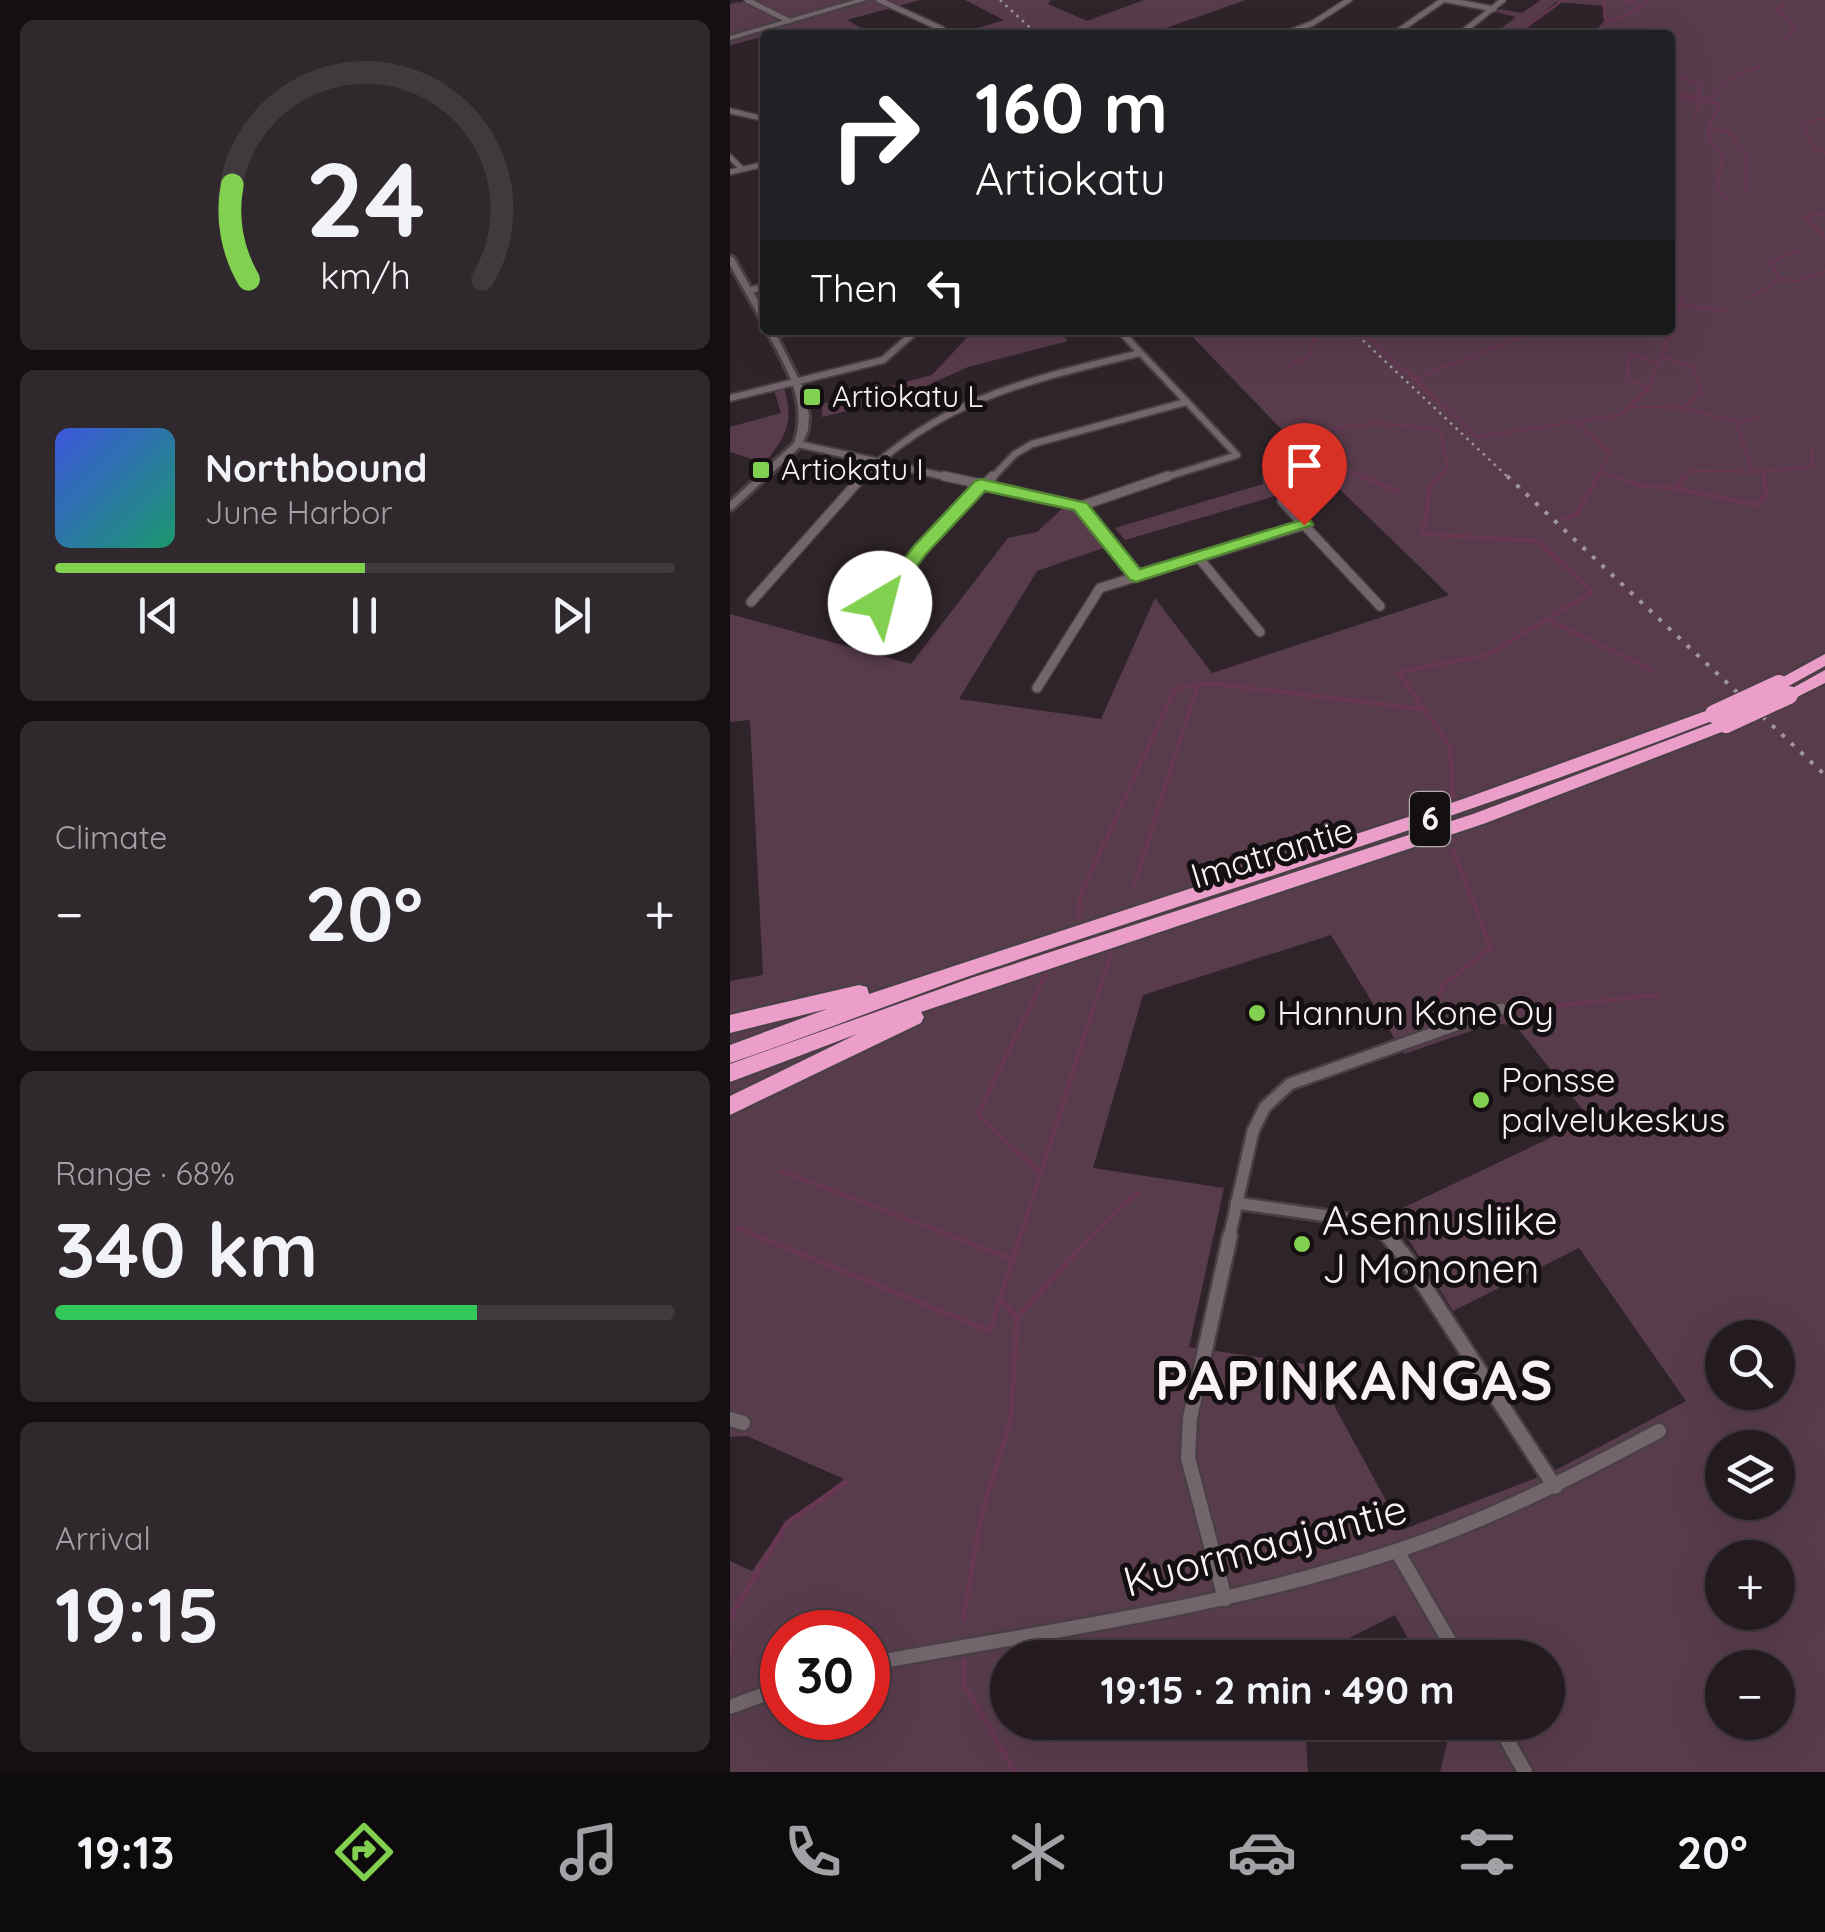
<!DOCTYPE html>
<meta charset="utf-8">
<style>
body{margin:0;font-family:Quicksand,sans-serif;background:#2f282d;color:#f1f3f6;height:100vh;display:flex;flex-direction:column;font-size:38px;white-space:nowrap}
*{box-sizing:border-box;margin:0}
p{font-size:32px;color:#a3a1a5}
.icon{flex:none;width:55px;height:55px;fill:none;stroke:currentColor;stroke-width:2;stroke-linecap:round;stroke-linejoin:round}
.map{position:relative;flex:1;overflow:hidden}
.drawer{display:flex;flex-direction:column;gap:20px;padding:20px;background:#130f12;width:730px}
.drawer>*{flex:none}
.guide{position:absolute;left:30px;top:30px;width:915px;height:305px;border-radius:10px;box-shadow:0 10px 40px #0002,0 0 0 2px #40393e;background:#202124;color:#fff;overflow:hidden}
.fabs{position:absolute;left:975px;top:1320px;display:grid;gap:20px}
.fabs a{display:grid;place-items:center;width:90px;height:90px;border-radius:50%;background:#231b20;box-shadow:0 10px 40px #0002,0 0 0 2px #40393e;font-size:50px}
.speed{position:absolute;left:30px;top:1610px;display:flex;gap:20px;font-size:50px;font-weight:700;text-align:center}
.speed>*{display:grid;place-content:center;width:130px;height:130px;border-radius:50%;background:#231b20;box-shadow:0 10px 40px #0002,0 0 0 2px #40393e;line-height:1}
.speed .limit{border:15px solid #d22;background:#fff;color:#111}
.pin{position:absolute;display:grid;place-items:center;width:85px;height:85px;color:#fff;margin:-102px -42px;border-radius:50% 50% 50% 0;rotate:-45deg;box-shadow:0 0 10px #0007}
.pin .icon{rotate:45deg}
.me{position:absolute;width:110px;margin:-55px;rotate:37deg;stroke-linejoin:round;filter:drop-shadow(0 0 8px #0008)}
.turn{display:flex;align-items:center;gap:35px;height:210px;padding:0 50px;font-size:45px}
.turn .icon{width:130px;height:130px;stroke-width:2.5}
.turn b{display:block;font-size:70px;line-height:85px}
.then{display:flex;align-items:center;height:95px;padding:0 50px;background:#0003;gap:20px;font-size:38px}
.big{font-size:75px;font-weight:800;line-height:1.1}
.drawer .widget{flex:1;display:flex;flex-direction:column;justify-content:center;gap:15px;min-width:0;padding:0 35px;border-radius:15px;background:#2f282d}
.drawer .dial{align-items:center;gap:0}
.dial svg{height:260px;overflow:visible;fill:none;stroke:#40393e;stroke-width:7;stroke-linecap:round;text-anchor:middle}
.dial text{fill:#f1f3f6;stroke:none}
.song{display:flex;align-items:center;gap:30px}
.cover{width:120px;height:120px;border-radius:15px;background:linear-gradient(135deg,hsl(230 70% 55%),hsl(160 70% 35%))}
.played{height:10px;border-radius:5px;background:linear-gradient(90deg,#82d04f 50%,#40393e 50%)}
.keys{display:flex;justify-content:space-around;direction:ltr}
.heat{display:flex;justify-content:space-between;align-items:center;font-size:55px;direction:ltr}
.charge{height:15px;border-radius:8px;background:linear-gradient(90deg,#34c759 68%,#40393e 0)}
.trip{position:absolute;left:260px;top:1640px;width:575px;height:100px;border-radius:50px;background:#231b20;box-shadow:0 10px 40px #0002,0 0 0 2px #40393e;font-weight:800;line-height:100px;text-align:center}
.menu{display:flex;height:160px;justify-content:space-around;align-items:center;background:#0e0b0d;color:#a3a1a5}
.menu .icon{width:70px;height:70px}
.menu .on{color:#82d04f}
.menu b{font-size:45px;color:#f1f3f6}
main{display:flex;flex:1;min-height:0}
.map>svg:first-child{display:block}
</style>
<main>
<section class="drawer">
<div class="widget dial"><svg viewBox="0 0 100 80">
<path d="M14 69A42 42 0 1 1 86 69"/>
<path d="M14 69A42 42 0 0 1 9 40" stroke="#82d04f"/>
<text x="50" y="56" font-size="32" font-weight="700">24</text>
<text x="50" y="72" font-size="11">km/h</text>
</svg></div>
<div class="widget">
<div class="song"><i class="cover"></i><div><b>Northbound</b><p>June Harbor</p></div></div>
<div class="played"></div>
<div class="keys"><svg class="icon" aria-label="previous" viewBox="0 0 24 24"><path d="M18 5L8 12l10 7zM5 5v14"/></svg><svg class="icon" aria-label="pause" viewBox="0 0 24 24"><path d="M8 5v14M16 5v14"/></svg><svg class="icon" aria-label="next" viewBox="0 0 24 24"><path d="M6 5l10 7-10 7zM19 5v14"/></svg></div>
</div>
<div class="widget"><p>Climate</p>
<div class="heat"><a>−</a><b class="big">20°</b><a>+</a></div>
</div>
<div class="widget"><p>Range · 68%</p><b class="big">340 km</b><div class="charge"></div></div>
<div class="widget"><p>Arrival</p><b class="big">19:15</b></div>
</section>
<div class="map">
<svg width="1095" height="1772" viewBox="0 0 1095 1772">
<rect width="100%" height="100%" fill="#2f242a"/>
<g fill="#593c4c" fill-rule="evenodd">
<polygon points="23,0 190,0 117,20 143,35 35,35 35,42 28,38 0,45 0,4"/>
<polygon points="235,0 321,0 318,4 357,21 414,0 516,0 433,29 388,35 225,35 274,20"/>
<path d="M 811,0 L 1095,0 L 1095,1772 L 710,1772 L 722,1723 L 818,1722 L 818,1658 L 688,1657 L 665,1615 L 581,1657 L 278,1658 L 278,1722 L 575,1723 L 578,1772 L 0,1772 L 0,1561 L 22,1571 L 52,1528 L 114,1479 L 17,1436 L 0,1437 L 0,981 L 33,975 L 20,720 L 0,722 L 0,614 L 181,664 L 278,538 L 307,532 L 333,508 L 347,512 L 373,548 L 307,571 L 229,699 L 371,719 L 425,598 L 482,673 L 719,595 L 600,480 L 395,540 L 385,528 L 533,484 L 532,470 L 577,456 L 456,330 L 940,330 L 940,35 L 870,35 L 868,28 L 875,20 L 874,6 L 826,2 L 785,35 L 763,35 L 786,17 L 766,12 L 770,9 L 792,13 ZM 601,935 L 674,1054 L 764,1023 L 786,1026 L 860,1119 L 662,1213 L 723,1311 L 849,1248 L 956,1401 L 824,1471 L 672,1530 L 582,1365 L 459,1347 L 494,1188 L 363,1168 L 413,995 ZM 992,1338 L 1048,1338 L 1048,1392 L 992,1392 ZM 992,1448 L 1048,1448 L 1048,1502 L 992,1502 ZM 992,1558 L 1048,1558 L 1048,1612 L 992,1612 ZM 52,1632 L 138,1632 L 138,1718 L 52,1718 ZM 992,1668 L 1048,1668 L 1048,1722 L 992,1722 Z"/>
<polygon points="244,330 328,330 338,341 238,367 150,407 144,404 92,417 92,404 202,375"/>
<path d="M 54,388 C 64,422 57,435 35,463 L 0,452 L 0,427 L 51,413 L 44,390 Z"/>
</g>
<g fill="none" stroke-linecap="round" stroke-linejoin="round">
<g stroke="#683754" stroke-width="2.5">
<polyline points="873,0 875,20 882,21 912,7 909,6"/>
<polyline points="893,0 905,4"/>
<polyline points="1055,3 1047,11 1065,26 1055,38"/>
<polyline points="909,6 918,0"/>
<polyline points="785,35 833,0"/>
<polyline points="940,73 971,85 968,95"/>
<polyline points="940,94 982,98 1002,78 1030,66"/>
<polyline points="940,96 990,104 979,127 979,142 993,153 987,190 997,198"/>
<polyline points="943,107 946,97"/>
<polyline points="965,116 969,101"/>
<polyline points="1095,120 1085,119 1072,126 1085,150 1095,153"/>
<polyline points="980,127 998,132 1017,154 1016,192"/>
<polyline points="1095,214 1075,217 1095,238"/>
<polyline points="1050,279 1040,263 1068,250"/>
<polyline points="1019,298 1050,279 1066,281 1095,271"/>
<polyline points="952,304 999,312"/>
<polyline points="631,330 747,437 890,415 919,388 954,296"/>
<polyline points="934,357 962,366 972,392 951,408"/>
<polyline points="555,369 579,355 588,330"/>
<polyline points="685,379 809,330"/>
<polyline points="919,388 897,380 900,353 928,363"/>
<polyline points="902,407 951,408 1007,422 1028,417"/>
<polyline points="845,421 880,454 866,479"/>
<polyline points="1007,424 1023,472"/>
<path d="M 556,444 C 609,421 654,419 710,431 L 718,466 L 707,479"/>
<polyline points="556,444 637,479"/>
<polyline points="873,472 890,479"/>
<polyline points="1034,472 1035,479"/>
<polyline points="953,479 961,471 1034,472 1083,466 1082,450"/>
</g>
<g stroke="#683754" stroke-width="4">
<polyline points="631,476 669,492"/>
<polyline points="709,476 700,487 693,534 808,541 862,592 758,655 668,672 720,746 723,803"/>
<polyline points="884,476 910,486 944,488 1027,505 1036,495 1034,476"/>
<polyline points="945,487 956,476"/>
<polyline points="833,519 847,514 868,476"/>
<polyline points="817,619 922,670"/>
<polyline points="404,885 467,687"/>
<polyline points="349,917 350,896 445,689 477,683 692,709"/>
<polyline points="791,1009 929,995"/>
<polyline points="697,1028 713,985 761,948 723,850"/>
<polyline points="697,1028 731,1017"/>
<polyline points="51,1171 227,1238"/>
<polyline points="311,1174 248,1115 319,967"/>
<polyline points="8,1228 33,1238"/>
<polyline points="290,1238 382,950"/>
<polyline points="359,1238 408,1192"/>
</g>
<g stroke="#683754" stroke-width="5">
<polyline points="27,1236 260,1331 290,1236"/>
<polyline points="221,1236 284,1260"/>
<polyline points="272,1301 287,1318"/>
<polyline points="0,1618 57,1523 116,1482"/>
<polyline points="233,1619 252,1513 281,1419 287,1318 361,1236"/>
<polyline points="0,1643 0,1651"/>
<polyline points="234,1661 234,1684 285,1772"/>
</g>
<g stroke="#493f44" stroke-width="8">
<g id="minor-far4">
<polyline points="17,0 59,21"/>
<polyline points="149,0 212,29"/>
<polyline points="717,0 764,9"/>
<polyline points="667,32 713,0"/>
<polyline points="553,35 583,23 619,0"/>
<polyline points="729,35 773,0"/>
<polyline points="0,111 35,119"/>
<polyline points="0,157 12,169"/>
<polyline points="0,172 35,164"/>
</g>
</g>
<g stroke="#493f44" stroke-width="10">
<g id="minor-far3">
<polyline points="20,290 35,287"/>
<polyline points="389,330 507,455 430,479"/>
<polyline points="43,335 65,330"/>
<polyline points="0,398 153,360 187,330"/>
<polyline points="68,444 226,479"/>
<path d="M 130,479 C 214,397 301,380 410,353"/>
<polyline points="261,479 285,454 302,444 456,402"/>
</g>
</g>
<g stroke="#493f44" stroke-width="12">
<g id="minor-far2">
<polyline points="214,476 351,506 407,576"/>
<polyline points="552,501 574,525"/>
<polyline points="351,506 438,476"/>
<polyline points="468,557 530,632"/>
<polyline points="21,602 133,476"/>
<polyline points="131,630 190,550 263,476"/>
<polyline points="307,688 370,588 574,525 650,606"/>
</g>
</g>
<g stroke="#493f44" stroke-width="16">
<g id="minor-far1">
<polyline points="506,1203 633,1221 660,1238"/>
<polyline points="499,1238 523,1131 535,1107 560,1084 771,1009"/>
</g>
</g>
<g stroke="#493f44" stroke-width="19">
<g id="minor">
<polyline points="658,1236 676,1258 825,1487"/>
<polyline points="0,1419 13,1423"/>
<polyline points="667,1551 729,1658"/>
<polyline points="495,1599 458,1458 460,1418 500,1236"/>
<path d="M 138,1664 C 315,1631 495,1608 666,1551 C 758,1521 844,1476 929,1431"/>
<polyline points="0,1707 52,1688"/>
<polyline points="767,1722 795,1772"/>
</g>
</g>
<g stroke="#493f44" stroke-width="6">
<g id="tertiary">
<polygon points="0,256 4,258 35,313 35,322 31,320 0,265"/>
<path d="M 36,330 L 44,330 L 72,386 L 79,415 L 78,430 L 71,446 L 3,509 L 0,510 L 0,502 L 64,443 C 79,402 55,366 36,330 Z"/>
</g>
</g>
<g stroke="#493f44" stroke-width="5">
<polygon id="secondary" points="125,0 137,0 0,40 0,36"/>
</g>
<g stroke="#493f44" stroke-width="5">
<g id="motorway">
<polygon points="1095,654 1095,666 1055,688 1043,688 1040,684"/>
<polygon points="1095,670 1095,683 1059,701 1050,695"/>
<path d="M 984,708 L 990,710 L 993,714 L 990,718 C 749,811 502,888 257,970 C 171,999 86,1034 0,1063 L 0,1045 L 97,1009 L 0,1033 L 0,1015 L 129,985 L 137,987 L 139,994 L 733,799 Z"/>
<polygon points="996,718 1002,720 1005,724 1002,728 756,823 191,1012 194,1017 191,1023 0,1115 0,1096 127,1034 0,1082 0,1064 241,978 743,814"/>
</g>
</g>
<use href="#minor-far4" stroke="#72656c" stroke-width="5"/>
<use href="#minor-far3" stroke="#72656c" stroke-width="6"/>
<use href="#minor-far2" stroke="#72656c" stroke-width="9"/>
<use href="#minor-far1" stroke="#72656c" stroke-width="11"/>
<use href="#minor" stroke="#72656c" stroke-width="14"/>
<use href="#tertiary" fill="#72656c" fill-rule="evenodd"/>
<use href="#secondary" fill="#72656c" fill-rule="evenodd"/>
<use href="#motorway" fill="#eb9ec9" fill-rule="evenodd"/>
<g stroke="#9f969b" stroke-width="2.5" stroke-dasharray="2.5 5" stroke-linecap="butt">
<polyline points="270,0 308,35"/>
<polyline points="622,330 780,479"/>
</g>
<polyline stroke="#9f969b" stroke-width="4" stroke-dasharray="4 9" stroke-linecap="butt" points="777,476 1095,775"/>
<g stroke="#493f44" stroke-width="21" stroke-linecap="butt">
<g id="motorway-bridge">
<polyline points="984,714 1049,684"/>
<polyline points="996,724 1059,695"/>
</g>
</g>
<use href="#motorway-bridge" stroke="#eb9ec9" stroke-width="18"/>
</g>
<polygon fill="#82d04f" stroke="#548733" stroke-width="2.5" points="251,479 357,503 410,569 568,521 581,521 583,525 406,582 400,580 344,510 255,491 196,554 157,607 144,607 141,603 184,546 245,481"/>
<g fill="#82d04f" stroke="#140f11" stroke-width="4">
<rect x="72" y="387" width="20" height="20" rx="5"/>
<rect x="21" y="460" width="20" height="20" rx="5"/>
<circle cx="527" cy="1013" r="10"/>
<circle cx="751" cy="1100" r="10"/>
<circle cx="572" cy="1244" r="10"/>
</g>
<g text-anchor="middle" stroke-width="10" stroke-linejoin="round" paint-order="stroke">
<g font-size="30" fill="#f9f1f5" stroke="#140f11" text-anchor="start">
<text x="102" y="407">Artiokatu L</text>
<text x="51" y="480">Artiokatu I</text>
</g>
<rect fill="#140f11" stroke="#b4adb1" stroke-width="2.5" x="680" y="792" width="40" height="54" rx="8"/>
<g font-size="32" font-weight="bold" fill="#f9f1f5">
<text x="700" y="830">6</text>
</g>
<g font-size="35" fill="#f9f1f5" stroke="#140f11">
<text transform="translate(542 853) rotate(-17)" y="12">Imatrantie</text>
</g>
<g font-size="35" fill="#f9f1f5" stroke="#140f11" text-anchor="start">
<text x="547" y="1025">Hannun Kone Oy</text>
<text x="771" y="1092">Ponsse<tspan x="771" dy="40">palvelukeskus</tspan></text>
</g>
<g font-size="42" fill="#f9f1f5" stroke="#140f11" text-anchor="start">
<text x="592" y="1235">Asennusliike<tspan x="592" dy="48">J Mononen</tspan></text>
</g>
<g font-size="42" fill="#f9f1f5" stroke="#140f11">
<text transform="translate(535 1545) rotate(-15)" y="15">Kuormaajantie</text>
</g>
<g font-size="55" font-weight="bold" letter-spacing="2.5" fill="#f9f1f5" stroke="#140f11">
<text x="625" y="1400">PAPINKANGAS</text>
</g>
</g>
</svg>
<div class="fabs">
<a><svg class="icon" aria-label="search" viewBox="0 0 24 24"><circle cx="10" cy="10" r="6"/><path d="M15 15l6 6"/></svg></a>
<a><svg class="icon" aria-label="layers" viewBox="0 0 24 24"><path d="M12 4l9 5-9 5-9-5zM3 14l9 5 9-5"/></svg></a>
<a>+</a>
<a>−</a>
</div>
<div class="speed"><div class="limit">30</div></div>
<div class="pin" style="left:574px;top:525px;background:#d93025"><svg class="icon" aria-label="arrive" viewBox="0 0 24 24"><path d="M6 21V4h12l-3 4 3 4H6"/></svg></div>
<svg class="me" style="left:150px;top:603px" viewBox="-20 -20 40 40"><circle r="19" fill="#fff"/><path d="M0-13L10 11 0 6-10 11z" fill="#82d04f"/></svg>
<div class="trip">19:15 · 2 min · 490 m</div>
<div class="guide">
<div class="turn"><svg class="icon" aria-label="right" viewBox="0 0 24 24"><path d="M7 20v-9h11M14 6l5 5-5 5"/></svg><div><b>160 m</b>Artiokatu</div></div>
<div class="then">Then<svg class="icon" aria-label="left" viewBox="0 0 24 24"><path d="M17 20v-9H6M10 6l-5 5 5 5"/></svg></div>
</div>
</div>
</main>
<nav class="menu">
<b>19:13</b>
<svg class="icon on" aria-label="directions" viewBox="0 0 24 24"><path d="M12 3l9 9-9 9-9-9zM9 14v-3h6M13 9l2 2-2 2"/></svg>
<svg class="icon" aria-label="music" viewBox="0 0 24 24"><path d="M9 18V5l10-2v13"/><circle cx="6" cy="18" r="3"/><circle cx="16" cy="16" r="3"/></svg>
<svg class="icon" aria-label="phone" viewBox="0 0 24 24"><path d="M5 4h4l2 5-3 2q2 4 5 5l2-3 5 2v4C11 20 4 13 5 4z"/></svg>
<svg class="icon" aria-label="climate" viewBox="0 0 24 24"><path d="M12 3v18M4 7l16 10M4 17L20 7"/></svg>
<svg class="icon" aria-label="car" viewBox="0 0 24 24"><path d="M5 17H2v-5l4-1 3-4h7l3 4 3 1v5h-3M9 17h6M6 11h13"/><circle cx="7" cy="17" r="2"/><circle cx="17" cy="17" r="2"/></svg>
<svg class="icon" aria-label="filters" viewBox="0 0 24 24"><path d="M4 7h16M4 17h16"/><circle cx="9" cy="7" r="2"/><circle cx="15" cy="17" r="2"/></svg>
<b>20°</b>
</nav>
